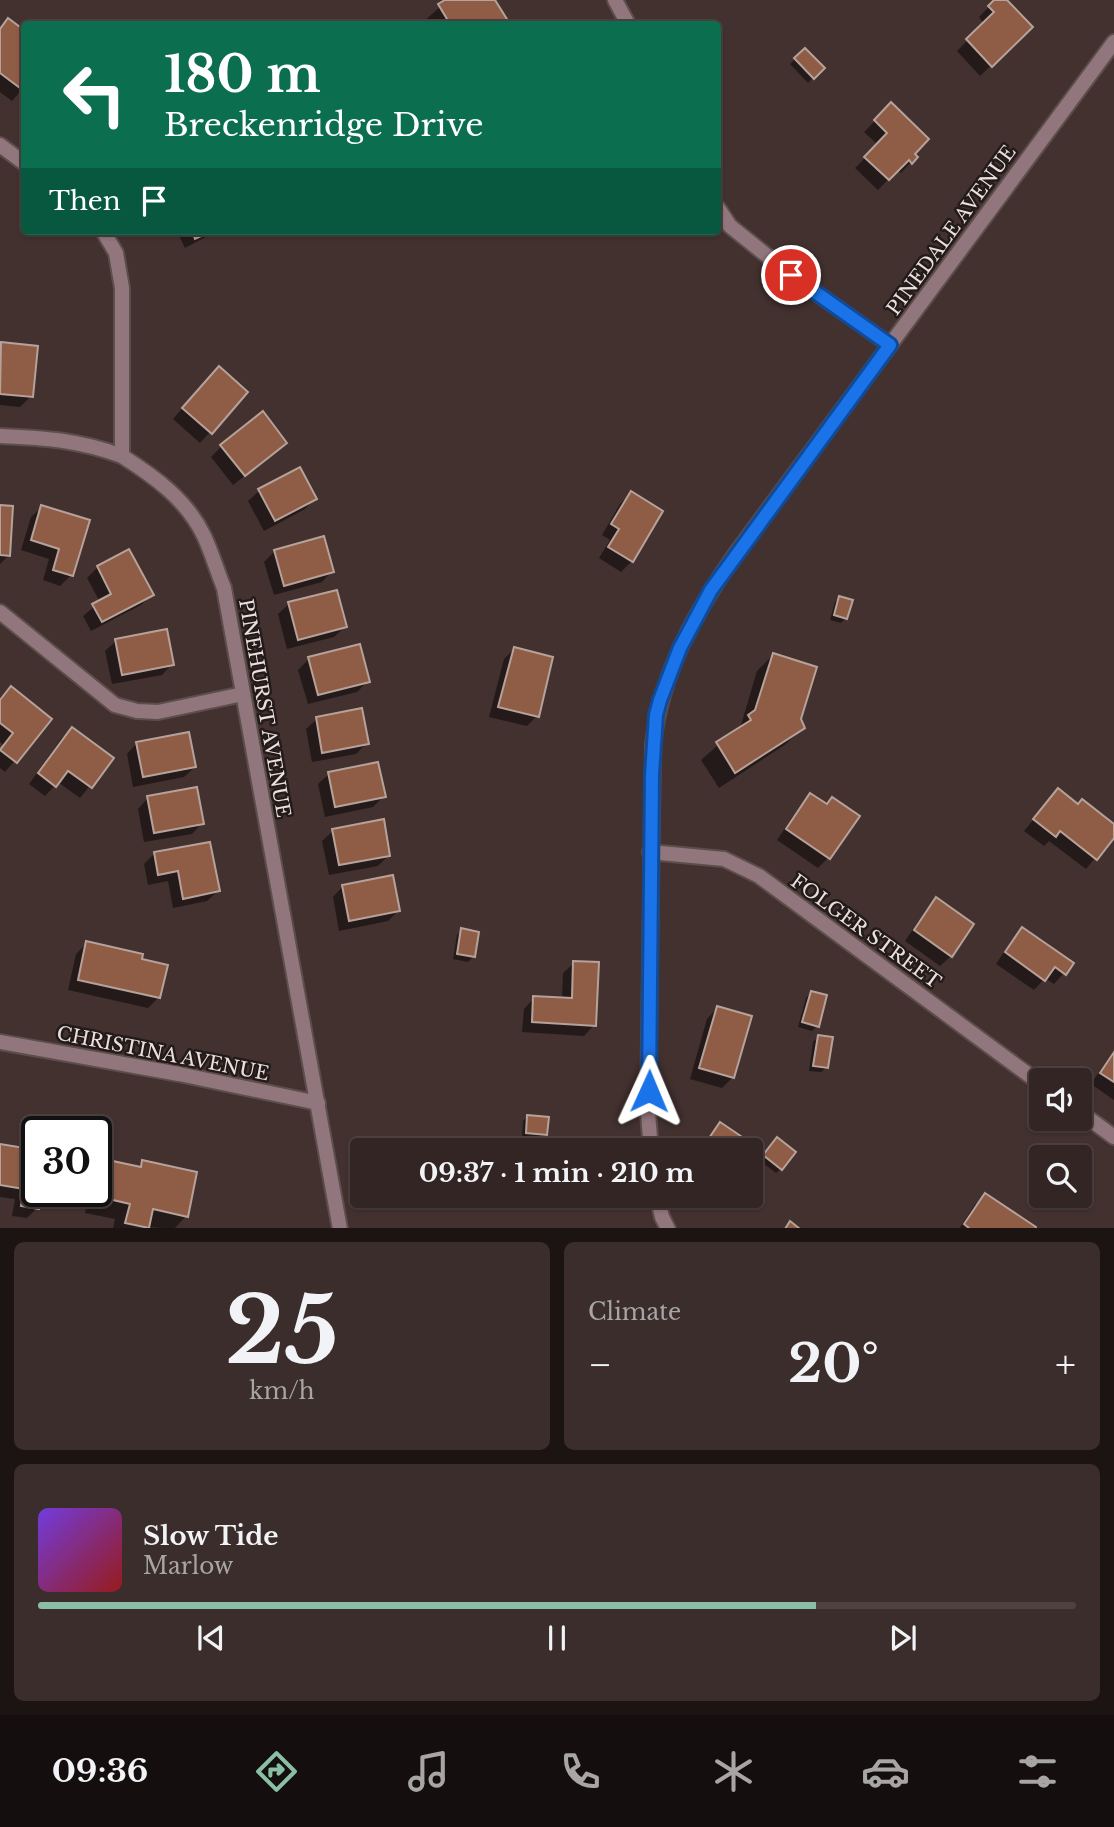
<!DOCTYPE html>
<meta charset="utf-8">
<style>
body{margin:0;font-family:"Libre Baskerville",serif;background:#3a2d2b;color:#f1f3f6;height:100vh;display:flex;flex-direction:column;font-size:26px;white-space:nowrap}
*{box-sizing:border-box;margin:0}
p{font-size:23px;color:#a8a5a6}
.icon{flex:none;width:38px;height:38px;fill:none;stroke:currentColor;stroke-width:2;stroke-linecap:round;stroke-linejoin:round}
.map{position:relative;height:1228px;overflow:hidden}
.panel{display:flex;flex-direction:column;gap:14px;padding:14px;background:#1c1413;flex:1}
.panel>*{flex:none}
.top-card{position:absolute;left:21px;top:21px;width:700px;height:214px;border-radius:7px;box-shadow:0 2px 5px #0004,0 0 0 2px #4d4241;background:#0b6e4f;color:#fff;overflow:hidden}
.controls{position:absolute;left:1029px;top:1068px;display:grid;gap:14px}
.controls a{display:grid;place-items:center;width:63px;height:63px;border-radius:7px;background:#322523;box-shadow:0 2px 5px #0004,0 0 0 2px #4d4241;font-size:35px}
.speed{position:absolute;left:21px;top:1116px;display:flex;gap:14px;font-size:35px;font-weight:700;text-align:center}
.speed>*{display:grid;place-content:center;width:91px;height:91px;border-radius:50%;background:#322523;box-shadow:0 2px 5px #0004,0 0 0 2px #4d4241;line-height:1}
.speed .limit{border:4px solid #111;border-radius:10px;background:#fff;color:#111}
.pin{position:absolute;display:grid;place-items:center;width:60px;height:60px;color:#fff;margin:-30px;border:4px solid #fff;border-radius:50%;box-shadow:0 2px 7px #0007}
.me{position:absolute;width:77px;margin:-38px;rotate:1deg;stroke-linejoin:round;filter:drop-shadow(0 0 5px #0008)}
.turn{display:flex;align-items:center;gap:24px;height:147px;padding:0 28px;font-size:32px}
.turn .icon{width:91px;height:91px;stroke-width:2.5}
.turn b{display:block;font-size:49px;line-height:60px}
.then{display:flex;align-items:center;height:66px;padding:0 28px;background:#0003;gap:14px;font-size:26px}
.big{font-size:52px;font-weight:700;line-height:1.1}
.panel .widget{flex:1;display:flex;flex-direction:column;justify-content:center;gap:10px;min-width:0;padding:0 24px;border-radius:10px;background:#3a2d2b}
.panel .dial{align-items:center;gap:0}
.dial b{font-size:91px;line-height:1}
.song{display:flex;align-items:center;gap:21px}
.cover{width:84px;height:84px;border-radius:10px;background:linear-gradient(135deg,hsl(260 70% 55%),hsl(0 70% 35%))}
.played{height:7px;border-radius:4px;background:linear-gradient(90deg,#8abfa5 75%,#4d4241 75%)}
.keys{display:flex;justify-content:space-around;direction:ltr}
.heat{display:flex;justify-content:space-between;align-items:center;font-size:38px;direction:ltr}
.panel .tiles{flex:1;display:grid;gap:14px;grid-template-columns:1fr 1fr}
.widget:last-child{grid-column:span 2}
.trip{position:absolute;left:350px;top:1138px;width:413px;height:70px;border-radius:7px;background:#322523;box-shadow:0 2px 5px #0004,0 0 0 2px #4d4241;font-weight:700;line-height:70px;text-align:center}
.menu{display:flex;height:112px;justify-content:space-around;align-items:center;background:#140f0e;color:#a8a5a6}
.menu .icon{width:49px;height:49px}
.menu .on{color:#8abfa5}
.menu b{font-size:32px;color:#f1f3f6}
.map>svg:first-child{display:block}
</style>
<div class="map">
<svg width="1114" height="1229" viewBox="0 0 1114 1229">
<rect width="100%" height="100%" fill="#42312f"/>
<g fill="#0007">
<polygon points="448,0 493,0 508,24 425,24 423,22"/>
<polygon points="996,0 1005,0 1031,27 980,76 957,51 984,24 979,17"/>
<polygon points="8,20 24,33 24,87 12,101 0,92 0,29"/>
<polygon points="805,50 822,68 808,83 790,64"/>
<polygon points="891,105 913,154 911,162 901,173 897,170 878,190 855,168 878,145 864,132"/>
<polygon points="177,231 217,231 185,248"/>
<polygon points="2,343 31,396 20,407 0,405 0,346"/>
<polygon points="208,379 210,432 200,443 173,419"/>
<polygon points="222,446 274,453 233,485 211,457"/>
<polygon points="300,469 315,498 305,509 264,531 248,501 259,491"/>
<polygon points="631,493 632,561 621,572 599,558 610,540 602,535 620,504"/>
<polygon points="0,507 9,555 0,564"/>
<polygon points="42,507 71,575 60,586 43,580 49,559 21,550 31,517"/>
<polygon points="275,551 332,571 322,582 274,595 264,562"/>
<polygon points="98,567 151,595 141,605 91,631 83,616 100,602 87,578"/>
<polygon points="840,598 846,618 841,623 830,620 835,602"/>
<polygon points="289,604 345,627 334,637 287,649 278,614"/>
<polygon points="116,641 172,664 162,675 112,684 105,651"/>
<polygon points="514,649 537,716 527,726 489,717 504,659"/>
<polygon points="773,655 802,728 786,744 719,788 701,760 741,725 757,671"/>
<polygon points="309,659 368,681 357,692 308,704 298,670"/>
<polygon points="0,700 50,719 5,772 0,768 0,749 3,745 0,742"/>
<polygon points="317,719 367,743 356,754 312,762 306,729"/>
<polygon points="72,729 112,758 80,798 58,782 45,796 29,784 61,739"/>
<polygon points="137,743 195,767 184,777 133,787 127,754"/>
<polygon points="329,774 384,796 373,807 325,817 318,784"/>
<polygon points="1058,790 1078,806 1114,827 1114,835 1086,869 1049,841 1044,846 1024,831"/>
<polygon points="811,795 829,857 818,868 777,840 800,806"/>
<polygon points="148,798 202,823 192,834 144,842 138,809"/>
<polygon points="333,831 389,855 378,866 329,875 322,841"/>
<polygon points="154,854 218,891 207,901 173,908 168,881 148,885 144,864"/>
<polygon points="343,886 398,911 388,921 339,931 333,897"/>
<polygon points="936,900 951,956 940,966 905,941 926,910"/>
<polygon points="1023,929 1064,973 1054,984 1045,978 1034,990 996,964 1012,940"/>
<polygon points="462,930 473,957 468,962 453,959 457,935"/>
<polygon points="87,943 159,997 148,1008 68,990 76,954"/>
<polygon points="574,963 594,1025 584,1036 522,1032 524,1009 534,998 562,999 563,973"/>
<polygon points="811,993 817,1026 812,1031 798,1027 806,998"/>
<polygon points="717,1008 733,1077 722,1088 690,1079 707,1019"/>
<polygon points="818,1037 826,1068 821,1072 809,1071 813,1042"/>
<polygon points="1114,1050 1114,1100 1091,1084"/>
<polygon points="528,1116 546,1134 541,1139 522,1137 523,1121"/>
<polygon points="720,1124 755,1148 751,1154 751,1150 699,1150"/>
<polygon points="772,1144 781,1169 776,1173 759,1160"/>
<polygon points="0,1146 37,1192 40,1192 37,1208 27,1218 12,1216 15,1199 0,1197"/>
<polygon points="109,1162 137,1168 143,1162 186,1216 174,1229 148,1227 113,1229 115,1219 85,1213 90,1192 96,1192 96,1174"/>
<polygon points="985,1195 1033,1229 959,1229 974,1206"/>
</g>
<g fill="#8f5c46" stroke="#b6a29a" stroke-width="2">
<polygon points="445,0 495,0 510,24 450,24 438,4"/>
<polygon points="994,0 1007,0 1033,27 992,67 966,39 994,12 988,6"/>
<polygon points="8,18 24,30 24,91 0,73 0,29"/>
<polygon points="805,48 825,68 814,79 794,58"/>
<polygon points="891,102 929,139 915,154 918,157 912,164 909,160 889,180 864,157 887,133 874,120"/>
<polygon points="192,231 212,231 195,239"/>
<polygon points="1,342 38,346 33,397 0,394"/>
<polygon points="219,366 248,392 212,434 182,408"/>
<polygon points="263,411 287,443 245,476 220,445"/>
<polygon points="300,467 317,499 275,521 258,489"/>
<polygon points="631,491 663,511 633,562 608,547 619,529 611,524"/>
<polygon points="0,505 13,506 10,556 0,555"/>
<polygon points="41,505 90,520 73,576 53,570 59,549 31,540"/>
<polygon points="324,536 334,572 284,586 274,550"/>
<polygon points="129,549 154,595 102,622 92,604 111,594 97,566"/>
<polygon points="337,590 347,627 298,640 288,602"/>
<polygon points="839,596 853,600 847,619 834,615"/>
<polygon points="167,629 174,665 122,675 115,639"/>
<polygon points="360,644 370,682 318,695 308,657"/>
<polygon points="514,647 553,657 539,717 498,707"/>
<polygon points="773,653 817,667 801,719 805,728 735,773 716,742 751,720 748,715 755,710"/>
<polygon points="11,686 52,719 17,763 0,750 13,733 0,723 0,700"/>
<polygon points="362,708 369,744 322,753 316,717"/>
<polygon points="72,727 114,758 92,788 68,771 56,787 38,773"/>
<polygon points="189,732 196,767 143,777 136,742"/>
<polygon points="378,762 386,797 335,807 328,772"/>
<polygon points="197,787 204,824 154,833 147,796"/>
<polygon points="1058,788 1078,804 1082,799 1114,824 1114,838 1097,860 1060,831 1056,837 1033,819"/>
<polygon points="810,793 827,804 832,797 860,816 830,859 786,829"/>
<polygon points="384,819 390,856 339,865 332,829"/>
<polygon points="210,842 220,891 183,899 178,871 158,875 154,852"/>
<polygon points="393,875 400,911 349,921 342,885"/>
<polygon points="936,897 974,924 952,957 914,930"/>
<polygon points="1022,927 1074,963 1066,975 1055,967 1045,981 1005,952"/>
<polygon points="461,928 479,932 475,957 457,954"/>
<polygon points="86,941 143,954 142,959 168,965 160,998 78,980"/>
<polygon points="573,961 599,962 596,1026 532,1022 533,996 572,998"/>
<polygon points="811,991 827,995 819,1027 802,1022"/>
<polygon points="717,1006 752,1016 734,1078 699,1068"/>
<polygon points="818,1035 833,1037 828,1068 813,1066"/>
<polygon points="1114,1052 1114,1082 1100,1073"/>
<polygon points="527,1115 549,1117 547,1135 526,1133"/>
<polygon points="720,1122 757,1147 751,1157 751,1150 701,1150"/>
<polygon points="777,1137 796,1152 782,1170 763,1155"/>
<polygon points="0,1144 37,1150 37,1192 42,1192 39,1209 21,1206 24,1189 0,1185"/>
<polygon points="108,1160 141,1167 142,1160 197,1172 188,1217 153,1209 149,1228 125,1223 130,1204 100,1197"/>
<polygon points="985,1193 1036,1227 1035,1229 970,1229 964,1224"/>
<polygon points="790,1221 800,1229 785,1229"/>
</g>
<g fill="none" stroke-linecap="round" stroke-linejoin="round">
<g stroke="#5d4d4b" stroke-width="18">
<g id="minor">
<polyline points="615,0 628,24"/>
<polyline points="0,145 24,163"/>
<polyline points="718,208 730,226 791,275 890,345"/>
<path d="M 103,231 L 116,253 L 122,288 L 122,456 C 155,477 187,500 204,536 C 212,553 217,571 224,588 L 340,1229"/>
<path d="M 0,436 C 45,438 79,440 122,456"/>
<polyline points="0,612 115,705 137,711 158,712 243,694"/>
<polyline points="650,852 724,859 759,876 1041,1084"/>
<polyline points="0,1042 179,1074 318,1103"/>
<polyline points="1080,1112 1114,1137"/>
<path d="M 651,1150 L 648,1113 L 653,745 C 661,672 696,611 737,552 L 1114,42"/>
<polyline points="657,1195 662,1217 668,1229"/>
</g>
</g>
<use href="#minor" stroke="#91777d" stroke-width="14"/>
</g>
<g fill="none" stroke-linecap="round" stroke-linejoin="round">
<g stroke="#114b97" stroke-width="18">
<polyline id="route" points="649,1091 652,774 656,715 660,700 680,648 711,590 890,345 791,275"/>
</g>
<use href="#route" stroke="#1a73e8" stroke-width="12"/>
</g>
<g text-anchor="middle" stroke-width="5" stroke-linejoin="round" paint-order="stroke">
<g font-size="19" fill="#ece0df" stroke="#231b1a">
<text transform="translate(951 230) rotate(-54)" y="7">PINEDALE AVENUE</text>
<text transform="translate(265 708) rotate(80)" y="7">PINEHURST AVENUE</text>
<text transform="translate(866 931) rotate(36)" y="7">FOLGER STREET</text>
<text transform="translate(163 1053) rotate(11)" y="7">CHRISTINA AVENUE</text>
</g>
</g>
</svg>
<div class="controls">
<a><svg class="icon" aria-label="sound" viewBox="0 0 24 24"><path d="M4 9h4l5-4v14l-5-4H4zM17 9q2 3 0 6"/></svg></a>
<a><svg class="icon" aria-label="search" viewBox="0 0 24 24"><circle cx="10" cy="10" r="6"/><path d="M15 15l6 6"/></svg></a>
</div>
<div class="speed"><div class="limit">30</div></div>
<div class="pin" style="left:791px;top:275px;background:#d93025"><svg class="icon" aria-label="arrive" viewBox="0 0 24 24"><path d="M6 21V4h12l-3 4 3 4H6"/></svg></div>
<svg class="me" style="left:649px;top:1091px" viewBox="-20 -20 40 40"><path d="M0-17L14 15 0 8-14 15z" fill="#1a73e8" stroke="#fff" stroke-width="4"/></svg>
<div class="trip">09:37 · 1 min · 210 m</div>
<div class="top-card">
<div class="turn"><svg class="icon" aria-label="left" viewBox="0 0 24 24"><path d="M17 20v-9H6M10 6l-5 5 5 5"/></svg><div><b>180 m</b>Breckenridge Drive</div></div>
<div class="then">Then<svg class="icon" aria-label="arrive" viewBox="0 0 24 24"><path d="M6 21V4h12l-3 4 3 4H6"/></svg></div>
</div>
</div>
<section class="panel">
<div class="tiles">
<div class="widget dial"><b>25</b><p>km/h</p></div>
<div class="widget"><p>Climate</p>
<div class="heat"><a>−</a><b class="big">20°</b><a>+</a></div>
</div>
<div class="widget">
<div class="song"><i class="cover"></i><div><b>Slow Tide</b><p>Marlow</p></div></div>
<div class="played"></div>
<div class="keys"><svg class="icon" aria-label="previous" viewBox="0 0 24 24"><path d="M18 5L8 12l10 7zM5 5v14"/></svg><svg class="icon" aria-label="pause" viewBox="0 0 24 24"><path d="M8 5v14M16 5v14"/></svg><svg class="icon" aria-label="next" viewBox="0 0 24 24"><path d="M6 5l10 7-10 7zM19 5v14"/></svg></div>
</div>
</div>
</section>
<nav class="menu">
<b>09:36</b>
<svg class="icon on" aria-label="directions" viewBox="0 0 24 24"><path d="M12 3l9 9-9 9-9-9zM9 14v-3h6M13 9l2 2-2 2"/></svg>
<svg class="icon" aria-label="music" viewBox="0 0 24 24"><path d="M9 18V5l10-2v13"/><circle cx="6" cy="18" r="3"/><circle cx="16" cy="16" r="3"/></svg>
<svg class="icon" aria-label="phone" viewBox="0 0 24 24"><path d="M5 4h4l2 5-3 2q2 4 5 5l2-3 5 2v4C11 20 4 13 5 4z"/></svg>
<svg class="icon" aria-label="climate" viewBox="0 0 24 24"><path d="M12 3v18M4 7l16 10M4 17L20 7"/></svg>
<svg class="icon" aria-label="car" viewBox="0 0 24 24"><path d="M5 17H2v-5l4-1 3-4h7l3 4 3 1v5h-3M9 17h6M6 11h13"/><circle cx="7" cy="17" r="2"/><circle cx="17" cy="17" r="2"/></svg>
<svg class="icon" aria-label="filters" viewBox="0 0 24 24"><path d="M4 7h16M4 17h16"/><circle cx="9" cy="7" r="2"/><circle cx="15" cy="17" r="2"/></svg>
</nav>
